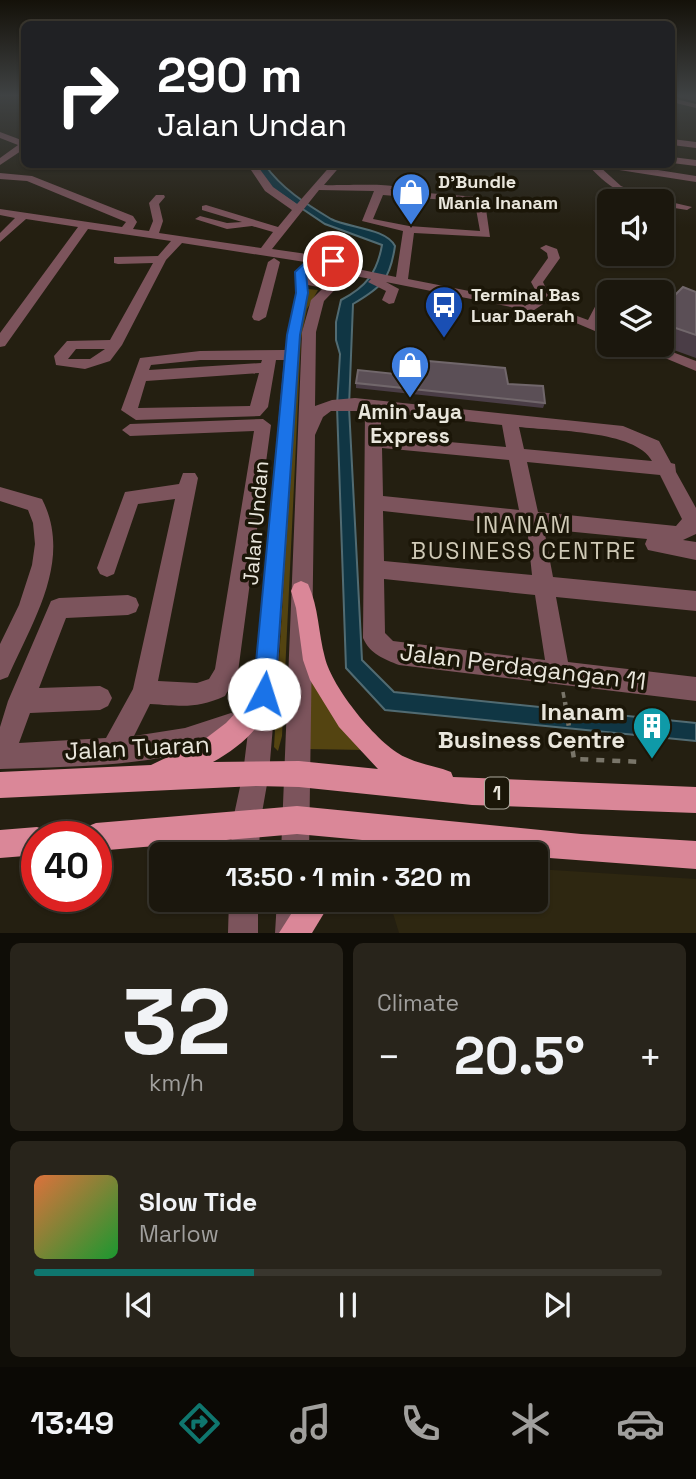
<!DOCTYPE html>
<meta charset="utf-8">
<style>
body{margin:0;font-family:"Space Grotesk",sans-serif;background:#28241b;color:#f1f3f6;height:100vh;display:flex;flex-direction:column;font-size:26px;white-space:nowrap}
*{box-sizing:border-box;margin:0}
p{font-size:23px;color:#a09f9d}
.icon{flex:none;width:38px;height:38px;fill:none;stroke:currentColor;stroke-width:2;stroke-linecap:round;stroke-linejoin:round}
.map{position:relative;height:933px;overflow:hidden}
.drawer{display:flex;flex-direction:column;gap:10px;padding:10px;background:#0f0d07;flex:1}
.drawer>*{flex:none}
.hud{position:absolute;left:21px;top:21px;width:654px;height:147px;border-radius:10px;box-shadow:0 2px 5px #0004,0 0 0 2px #39362e;background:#202124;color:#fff;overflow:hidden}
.controls{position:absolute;left:597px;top:189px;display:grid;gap:14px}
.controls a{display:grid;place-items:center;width:77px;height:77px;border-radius:10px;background:#1b170d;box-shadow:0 2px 5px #0004,0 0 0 2px #39362e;font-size:35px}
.speed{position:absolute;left:21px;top:821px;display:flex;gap:14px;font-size:35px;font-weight:700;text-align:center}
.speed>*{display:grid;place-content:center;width:91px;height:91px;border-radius:50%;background:#1b170d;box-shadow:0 2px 5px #0004,0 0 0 2px #39362e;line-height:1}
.speed .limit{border:10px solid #d22;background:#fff;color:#111}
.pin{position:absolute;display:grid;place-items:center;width:60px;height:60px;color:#fff;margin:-30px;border:4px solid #fff;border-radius:50%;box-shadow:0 2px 7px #0007}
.me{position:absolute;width:77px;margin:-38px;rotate:5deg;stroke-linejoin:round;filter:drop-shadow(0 0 5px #0008)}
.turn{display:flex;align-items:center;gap:24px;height:147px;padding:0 21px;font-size:32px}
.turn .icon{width:91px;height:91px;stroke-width:2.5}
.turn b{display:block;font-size:49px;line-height:60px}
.big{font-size:52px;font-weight:700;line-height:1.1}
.drawer .tile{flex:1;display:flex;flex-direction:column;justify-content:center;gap:10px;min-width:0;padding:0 24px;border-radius:10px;background:#28241b}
.drawer .dial{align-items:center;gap:0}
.dial b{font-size:91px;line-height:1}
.song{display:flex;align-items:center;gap:21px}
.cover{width:84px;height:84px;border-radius:10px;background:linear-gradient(135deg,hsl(20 70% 55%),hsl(130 70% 35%))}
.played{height:7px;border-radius:4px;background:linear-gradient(90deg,#0f766e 35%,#39362e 35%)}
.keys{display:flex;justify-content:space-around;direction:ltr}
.heat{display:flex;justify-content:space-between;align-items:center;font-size:38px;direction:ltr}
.drawer .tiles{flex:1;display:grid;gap:10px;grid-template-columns:1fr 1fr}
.tile:last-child{grid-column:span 2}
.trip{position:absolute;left:149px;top:842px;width:399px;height:70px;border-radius:10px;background:#1b170d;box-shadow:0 2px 5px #0004,0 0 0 2px #39362e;font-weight:700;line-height:70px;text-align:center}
.menu{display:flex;height:112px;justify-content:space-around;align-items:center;background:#0b0905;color:#a09f9d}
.menu .icon{width:49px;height:49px}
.menu .selected{color:#0f766e}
.menu b{font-size:32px;color:#f1f3f6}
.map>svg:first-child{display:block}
</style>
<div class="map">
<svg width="696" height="933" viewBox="0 0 696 933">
<rect width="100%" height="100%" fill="#241f11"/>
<polygon fill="#2e2711" points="536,869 696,879 696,933 399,933 389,900 536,900"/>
<g fill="#544411">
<polygon points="307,289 318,290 307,309 301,339 282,736 278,751 274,747 298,339"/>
<polygon points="307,669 368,750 304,749"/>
</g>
<path fill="#103644" stroke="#516b72" stroke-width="2" d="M 254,165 L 265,165 C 281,188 306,204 331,219 C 348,228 386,228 395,246 C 390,280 382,287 353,304 L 349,407 L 362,660 L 394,692 L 696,723 L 696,741 L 385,710 L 346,668 L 337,406 L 340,354 L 336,340 L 336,322 L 341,300 C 366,287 377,273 382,245 L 325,224 L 270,187 Z"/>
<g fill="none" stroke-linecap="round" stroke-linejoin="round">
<polyline stroke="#797569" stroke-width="3.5" stroke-dasharray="6 6" stroke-linecap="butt" points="563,692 565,703"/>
<polyline stroke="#797569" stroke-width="4.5" stroke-dasharray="8 8" stroke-linecap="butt" points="565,702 574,759 643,762"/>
<g fill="#7c545c" fill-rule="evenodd">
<polygon points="672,98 696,104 696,108 672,102"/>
<polygon points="0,132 24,141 24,149 0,165 0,158 18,145 0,138"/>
<polygon points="672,139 696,142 696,148 672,145"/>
<polygon points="672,157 696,160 696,166 672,163"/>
<path d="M 247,164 L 256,164 L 273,187 L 297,204 L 332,164 L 342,164 L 324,185 C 337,186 388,183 394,187 L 390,190 L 477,197 L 486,209 L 490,237 L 414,233 L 408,279 L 515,300 L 525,306 L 539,297 L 531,282 L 548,258 L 547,253 L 540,248 L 546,245 L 557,249 L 560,258 L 543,282 L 551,299 L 525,316 L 511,307 L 386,282 L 399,289 L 394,303 L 389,304 L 382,300 L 386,291 L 368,282 L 371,279 L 349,275 L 324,301 L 316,332 L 315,406 L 332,400 L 355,398 L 623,426 L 659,441 L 671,463 L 675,464 L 676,472 L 696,508 L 696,534 L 683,540 L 696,542 L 696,560 L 648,550 L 645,544 L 647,539 L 544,529 L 553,577 L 696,591 L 696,611 L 556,597 L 568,662 L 696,677 L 696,701 L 399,665 C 384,659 370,654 363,638 L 365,411 L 331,411 L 323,417 L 315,435 L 309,854 L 281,854 L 302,332 L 311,300 L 323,288 L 308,285 L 300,335 L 278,667 L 269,773 L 260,824 L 259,854 L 231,854 L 232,824 L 243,773 L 256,667 L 284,360 L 276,360 L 268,407 L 260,416 L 136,420 L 121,410 L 140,358 L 200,351 L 285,350 L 296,293 L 295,272 L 305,262 L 182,243 L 166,260 L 122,345 L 110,361 L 85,369 L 56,365 L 54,356 L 67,341 L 110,340 L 153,263 L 118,264 L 114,263 L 114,257 L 158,256 L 171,241 L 88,229 L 5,346 L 0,347 L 0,333 L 78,227 L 26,219 L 0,242 L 0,233 L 15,218 L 0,215 L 0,209 L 122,227 L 126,222 L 27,181 L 0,179 L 0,173 L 32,176 L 133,216 L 137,222 L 133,229 L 149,231 L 153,221 L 149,203 L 156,195 L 164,195 L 165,197 L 159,204 L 163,221 L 159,233 L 261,248 L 273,232 L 252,226 L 227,229 L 195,219 L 200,216 L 227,223 L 242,222 L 202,210 L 202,206 L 206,205 L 278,227 L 292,210 L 265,191 ZM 319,190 L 374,191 L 362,221 L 403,231 L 396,277 L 348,267 L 328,257 L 272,249 ZM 383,195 L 470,202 L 476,209 L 480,231 L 409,226 L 373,219 ZM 322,264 L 335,268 L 336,275 L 323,280 L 307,275 L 309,270 ZM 76,349 L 105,349 L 90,359 L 68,359 ZM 200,360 L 262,360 L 261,363 L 149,370 L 151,365 ZM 259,373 L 250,406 L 138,408 L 146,381 ZM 381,412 L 502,425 L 506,447 L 381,436 ZM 519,427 C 552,431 636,430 652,461 L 524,449 ZM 382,448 L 509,460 L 519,510 L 383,496 ZM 527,462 L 660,475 L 682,519 L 676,526 L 538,512 ZM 383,511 L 527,527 L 532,575 L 384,561 ZM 384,579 L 535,595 L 545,660 L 393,641 L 385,633 Z"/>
<path d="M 587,164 L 620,164 L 696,176 L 696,182 L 600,167 L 621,186 L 657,201 C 628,202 606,185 587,164 Z"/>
<polygon points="662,200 692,207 687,210 662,206 662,201 658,201"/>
<polygon points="274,258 280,262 266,317 259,321 254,320 252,317 268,262"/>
<polygon points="603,300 609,305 600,324 609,328 609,337 562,317 569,313 588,320 598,301"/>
<polygon points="634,345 654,345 696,361 696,371"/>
<path d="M 263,419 L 271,425 L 238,672 L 225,696 C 196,709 182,706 150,704 L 134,736 L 185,728 L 231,713 L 240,716 L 243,725 L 240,734 C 166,768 80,766 0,769 L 0,727 L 8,701 L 51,601 L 59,598 L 128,595 L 136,598 L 139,605 L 136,612 L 128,615 L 66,618 L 39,688 L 100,686 L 108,690 L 112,698 L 108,706 L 100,710 L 30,713 L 19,743 L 106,738 L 133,689 L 175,499 L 138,504 L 114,574 L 107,577 L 100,574 L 97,568 L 125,492 L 179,484 L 183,473 L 195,473 L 198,478 L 158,681 L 197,683 L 209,679 L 215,669 L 254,431 L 130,436 L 122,430 L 130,424 Z"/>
<path d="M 0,487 L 42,499 C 73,560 33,620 8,677 L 0,680 L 0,644 L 19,605 L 32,565 L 35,544 L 33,523 L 28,510 L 0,501 Z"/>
<polygon points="229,900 258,900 258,933 228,933"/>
<polygon points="277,900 306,900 305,933 275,933"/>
</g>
<g fill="#da8798" fill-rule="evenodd">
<path d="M 301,581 L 308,584 C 319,608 318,632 325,658 C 332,687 377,744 405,757 C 419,764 436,766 451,772 L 453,777 L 696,787 L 696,813 L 472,805 L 299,787 L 256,786 L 0,798 L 0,772 L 151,765 L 205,739 L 226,723 L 248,700 L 256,696 L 264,700 L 268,708 C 258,732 235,750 213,762 L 299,761 L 378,769 L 339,727 L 310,680 L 303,660 L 296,608 L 291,591 L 294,584 Z"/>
<polygon points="297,806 581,834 696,841 696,869 536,857 536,854 502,854 399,844 388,854 353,854 362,840 297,834 96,851 96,836 82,836 86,827 96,823"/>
<polygon points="37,827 47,831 49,836 37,836 37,855 0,858 0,830"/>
<polygon points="300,900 332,900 312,933 279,933"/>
</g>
</g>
<g fill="#4a3d46">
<polygon points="675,96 696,96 696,102"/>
<polygon points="696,292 696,358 660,345 662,345 662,308"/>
<polygon points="356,383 508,384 545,403 543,408 356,388"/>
</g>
<g fill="#5b4f56" stroke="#71676b" stroke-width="2">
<polygon points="683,287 696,292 696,335 664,324 672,316 662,312 662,308"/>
<polygon points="395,358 505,368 508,384 543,386 545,403 356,383 358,370 395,374"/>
</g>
<linearGradient id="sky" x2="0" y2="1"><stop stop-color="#141109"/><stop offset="0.42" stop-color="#3f4243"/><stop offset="1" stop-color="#3f4243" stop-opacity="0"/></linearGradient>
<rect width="696" height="227" fill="url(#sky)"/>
<polygon fill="#1a73e8" stroke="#114b97" stroke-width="2" points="333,258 338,261 337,264 315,265 306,273 308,293 300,335 275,694 272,701 264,704 256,701 253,694 287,335 296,293 295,272 309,259"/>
<defs>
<g id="shop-pin" transform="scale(2.0125)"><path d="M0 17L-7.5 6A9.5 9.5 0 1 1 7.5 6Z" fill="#3f7fe0" stroke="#1b1608"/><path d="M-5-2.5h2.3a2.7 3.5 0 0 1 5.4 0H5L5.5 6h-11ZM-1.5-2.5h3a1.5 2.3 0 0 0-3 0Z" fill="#fff"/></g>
<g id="bus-pin" transform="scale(2.0125)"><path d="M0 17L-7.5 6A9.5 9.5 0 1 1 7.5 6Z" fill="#1a4fb4" stroke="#1b1608"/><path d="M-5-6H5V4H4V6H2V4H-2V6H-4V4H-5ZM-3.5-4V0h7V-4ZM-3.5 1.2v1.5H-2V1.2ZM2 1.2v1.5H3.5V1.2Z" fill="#fff"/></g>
<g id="building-pin" transform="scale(2.0125)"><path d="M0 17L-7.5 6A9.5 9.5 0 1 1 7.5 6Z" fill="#0f9aa8" stroke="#1b1608"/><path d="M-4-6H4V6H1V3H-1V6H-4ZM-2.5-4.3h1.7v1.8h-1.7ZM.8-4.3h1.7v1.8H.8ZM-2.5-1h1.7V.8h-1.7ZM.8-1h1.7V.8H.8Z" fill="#fff"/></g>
</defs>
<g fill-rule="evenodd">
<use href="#shop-pin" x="411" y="192"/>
<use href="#bus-pin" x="444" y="305"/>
<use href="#shop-pin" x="410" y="365"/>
<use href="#building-pin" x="652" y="726"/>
</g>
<g text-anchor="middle" stroke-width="7" stroke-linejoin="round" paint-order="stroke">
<g font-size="18" font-weight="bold" fill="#e9e6dc" stroke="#1b1608" text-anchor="start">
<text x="438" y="188">D'Bundle<tspan x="438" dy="21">Mania Inanam</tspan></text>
<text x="471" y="301">Terminal Bas<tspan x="471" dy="21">Luar Daerah</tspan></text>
</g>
<rect fill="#1b1608" stroke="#aba89c" stroke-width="2" x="485" y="777.5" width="24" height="31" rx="5"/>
<g font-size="19" font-weight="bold" fill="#e9e6dc">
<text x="497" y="800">1</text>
</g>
<g font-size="21" font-weight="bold" fill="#e9e6dc" stroke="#1b1608">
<text x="410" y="419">Amin Jaya<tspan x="410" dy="24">Express</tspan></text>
</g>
<g font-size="21" fill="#e9e6dc" stroke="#1b1608">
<text transform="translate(256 523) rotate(-85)" y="7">Jalan Undan</text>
</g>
<g font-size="23" letter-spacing="2" fill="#cfc9b6" stroke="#1b1608">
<text x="524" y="533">INANAM<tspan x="524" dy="26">BUSINESS CENTRE</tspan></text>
</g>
<g font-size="24" fill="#e9e6dc" stroke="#1b1608">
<text transform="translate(523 667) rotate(7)" y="8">Jalan Perdagangan 11</text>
<text transform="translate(137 748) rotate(-3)" y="8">Jalan Tuaran</text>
</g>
<g font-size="24" font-weight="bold" fill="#e9e6dc" stroke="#1b1608" text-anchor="end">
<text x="625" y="720">Inanam<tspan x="625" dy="28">Business Centre</tspan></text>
</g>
</g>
</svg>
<div class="controls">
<a><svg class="icon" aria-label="sound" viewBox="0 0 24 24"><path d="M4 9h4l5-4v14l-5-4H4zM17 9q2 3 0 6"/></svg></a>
<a><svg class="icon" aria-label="layers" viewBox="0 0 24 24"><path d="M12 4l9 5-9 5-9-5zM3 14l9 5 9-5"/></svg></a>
</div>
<div class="speed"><div class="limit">40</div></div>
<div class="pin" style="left:333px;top:261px;background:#d93025"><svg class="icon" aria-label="arrive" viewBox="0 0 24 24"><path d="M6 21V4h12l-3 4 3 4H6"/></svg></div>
<svg class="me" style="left:264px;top:694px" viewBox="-20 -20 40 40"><circle r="19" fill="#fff"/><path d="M0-13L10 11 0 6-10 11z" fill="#1a73e8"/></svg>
<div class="trip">13:50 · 1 min · 320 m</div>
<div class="hud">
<div class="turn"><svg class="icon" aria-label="right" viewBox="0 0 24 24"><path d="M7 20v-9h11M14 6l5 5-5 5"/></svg><div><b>290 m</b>Jalan Undan</div></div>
</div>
</div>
<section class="drawer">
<div class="tiles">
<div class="tile dial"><b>32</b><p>km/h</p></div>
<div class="tile"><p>Climate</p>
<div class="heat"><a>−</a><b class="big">20.5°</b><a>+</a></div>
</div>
<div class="tile">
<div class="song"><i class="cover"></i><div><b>Slow Tide</b><p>Marlow</p></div></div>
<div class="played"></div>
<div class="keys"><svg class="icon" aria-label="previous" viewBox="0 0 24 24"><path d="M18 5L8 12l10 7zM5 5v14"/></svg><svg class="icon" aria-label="pause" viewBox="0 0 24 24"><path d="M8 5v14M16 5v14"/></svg><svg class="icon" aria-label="next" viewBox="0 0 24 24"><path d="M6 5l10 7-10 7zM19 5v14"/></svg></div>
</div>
</div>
</section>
<nav class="menu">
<b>13:49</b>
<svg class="icon selected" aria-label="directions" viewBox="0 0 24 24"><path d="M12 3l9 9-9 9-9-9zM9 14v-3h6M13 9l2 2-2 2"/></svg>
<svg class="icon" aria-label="music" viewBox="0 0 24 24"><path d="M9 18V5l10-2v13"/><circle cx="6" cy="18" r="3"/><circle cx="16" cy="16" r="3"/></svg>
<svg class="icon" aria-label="phone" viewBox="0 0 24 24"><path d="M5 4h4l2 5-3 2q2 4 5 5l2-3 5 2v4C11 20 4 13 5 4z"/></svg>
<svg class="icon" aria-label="climate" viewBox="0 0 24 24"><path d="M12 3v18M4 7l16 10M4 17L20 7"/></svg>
<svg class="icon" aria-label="car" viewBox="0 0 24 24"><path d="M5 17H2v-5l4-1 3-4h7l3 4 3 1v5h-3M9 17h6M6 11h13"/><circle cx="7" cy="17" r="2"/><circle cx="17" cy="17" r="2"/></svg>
</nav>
